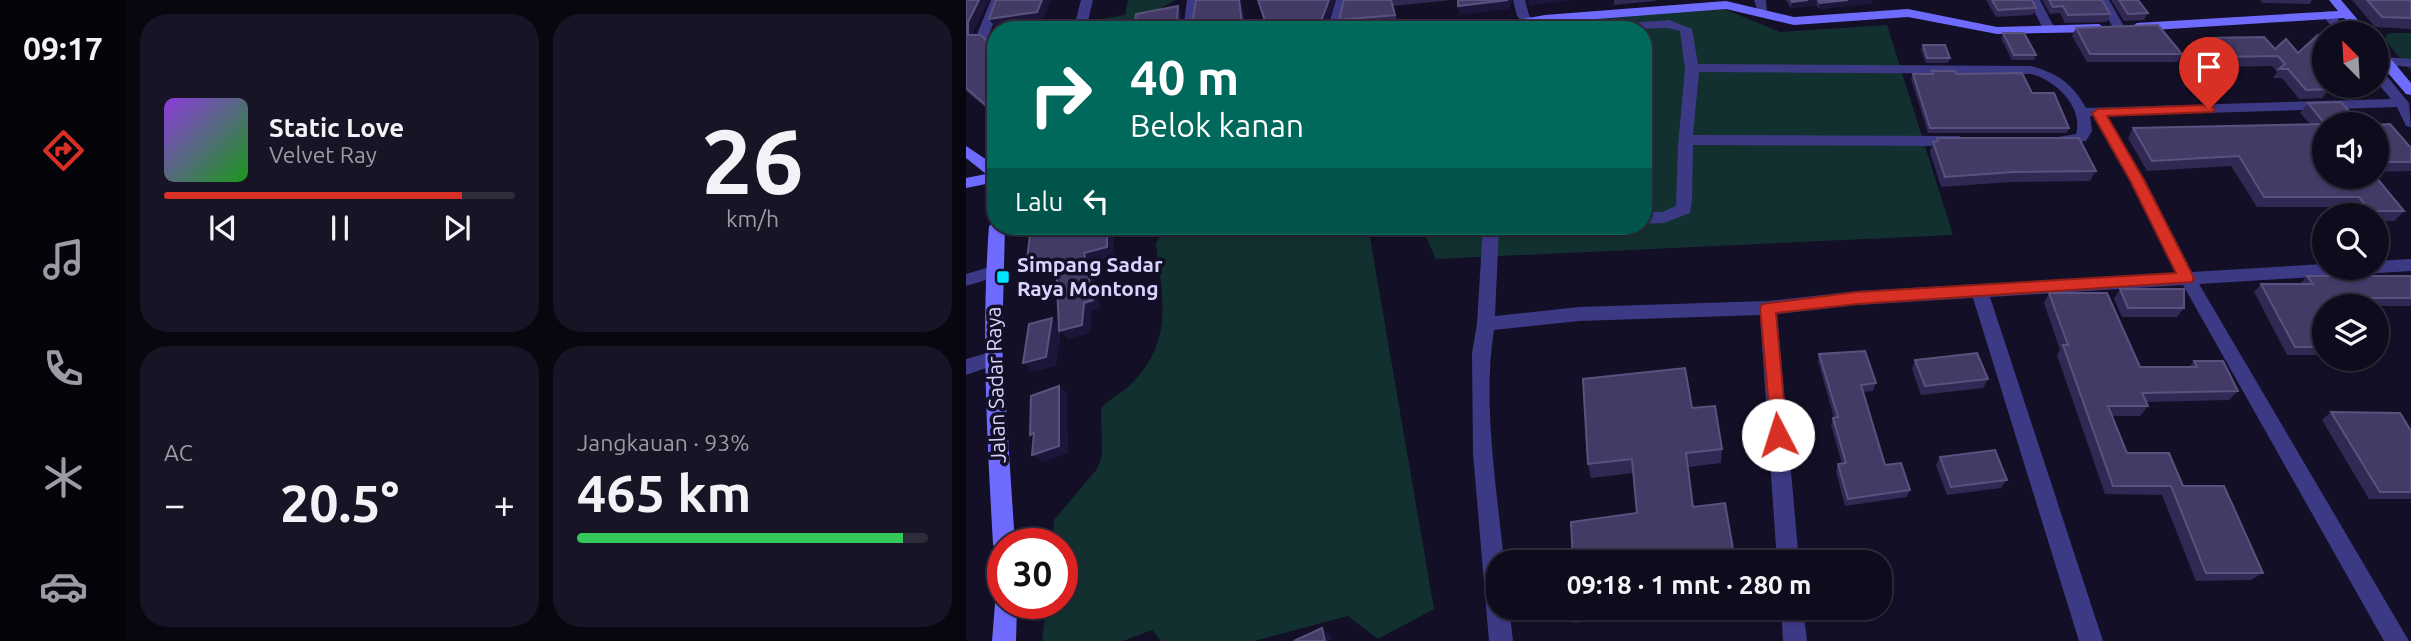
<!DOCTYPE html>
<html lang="id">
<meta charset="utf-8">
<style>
body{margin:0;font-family:Ubuntu,sans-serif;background:#171425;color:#f1f3f6;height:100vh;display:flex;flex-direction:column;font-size:26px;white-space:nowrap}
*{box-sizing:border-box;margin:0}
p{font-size:23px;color:#9b9ba3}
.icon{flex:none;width:38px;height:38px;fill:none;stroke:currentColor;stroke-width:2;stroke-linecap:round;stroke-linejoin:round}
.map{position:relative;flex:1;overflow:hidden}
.side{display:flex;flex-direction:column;gap:14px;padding:14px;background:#08060f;width:840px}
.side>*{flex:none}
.hud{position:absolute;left:21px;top:21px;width:665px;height:214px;border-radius:28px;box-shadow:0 2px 5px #0004,0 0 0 2px #2e2b3b;background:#00695c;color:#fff;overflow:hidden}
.needle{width:46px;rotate:336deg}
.buttons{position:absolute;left:1346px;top:21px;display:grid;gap:14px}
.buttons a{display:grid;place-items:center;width:77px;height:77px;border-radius:50%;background:#0e0b1c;box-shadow:0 2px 5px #0004,0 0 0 2px #2e2b3b;font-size:35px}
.speed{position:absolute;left:21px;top:528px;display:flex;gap:14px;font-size:35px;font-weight:700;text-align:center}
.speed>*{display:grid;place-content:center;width:91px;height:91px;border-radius:50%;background:#0e0b1c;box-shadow:0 2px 5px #0004,0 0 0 2px #2e2b3b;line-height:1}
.speed .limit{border:10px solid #d22;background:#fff;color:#111}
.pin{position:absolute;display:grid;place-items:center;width:60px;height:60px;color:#fff;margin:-72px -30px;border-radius:50% 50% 50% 0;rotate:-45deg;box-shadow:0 0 7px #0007}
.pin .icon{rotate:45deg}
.me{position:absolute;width:77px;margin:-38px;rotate:355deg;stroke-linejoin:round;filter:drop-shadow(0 0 5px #0008)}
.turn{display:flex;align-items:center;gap:24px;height:147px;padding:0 28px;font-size:32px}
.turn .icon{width:91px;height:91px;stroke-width:2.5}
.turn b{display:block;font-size:49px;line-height:60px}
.then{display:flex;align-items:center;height:66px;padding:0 28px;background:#0003;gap:14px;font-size:26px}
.big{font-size:52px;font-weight:600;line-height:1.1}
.side .widget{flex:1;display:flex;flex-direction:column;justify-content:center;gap:10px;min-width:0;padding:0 24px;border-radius:28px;background:#171425}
.side .dial{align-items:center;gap:0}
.dial b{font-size:91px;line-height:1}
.song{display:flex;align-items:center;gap:21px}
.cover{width:84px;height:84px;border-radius:10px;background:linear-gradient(135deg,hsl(270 70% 55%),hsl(120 70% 35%))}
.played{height:7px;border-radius:4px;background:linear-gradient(90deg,#d93025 85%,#2e2b3b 85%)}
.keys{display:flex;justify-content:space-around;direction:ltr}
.heat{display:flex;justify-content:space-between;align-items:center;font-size:38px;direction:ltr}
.charge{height:10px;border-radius:5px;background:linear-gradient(90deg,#34c759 93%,#2e2b3b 0)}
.side .tiles{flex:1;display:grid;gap:14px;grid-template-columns:repeat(2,1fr)}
.trip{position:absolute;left:520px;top:550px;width:406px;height:70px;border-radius:28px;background:#0e0b1c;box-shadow:0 2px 5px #0004,0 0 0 2px #2e2b3b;font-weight:600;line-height:70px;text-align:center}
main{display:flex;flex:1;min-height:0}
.dock{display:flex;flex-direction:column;width:126px;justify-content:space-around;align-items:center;background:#06040b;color:#9b9ba3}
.dock .icon{width:49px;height:49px}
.dock .current{color:#d93025}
.dock b{font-size:32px;color:#f1f3f6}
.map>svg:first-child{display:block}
</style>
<main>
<nav class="dock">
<b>09:17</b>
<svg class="icon current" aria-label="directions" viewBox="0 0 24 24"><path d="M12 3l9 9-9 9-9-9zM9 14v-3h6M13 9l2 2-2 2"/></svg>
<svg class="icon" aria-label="music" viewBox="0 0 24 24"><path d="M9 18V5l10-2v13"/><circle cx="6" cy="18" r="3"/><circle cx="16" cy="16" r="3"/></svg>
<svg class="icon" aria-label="phone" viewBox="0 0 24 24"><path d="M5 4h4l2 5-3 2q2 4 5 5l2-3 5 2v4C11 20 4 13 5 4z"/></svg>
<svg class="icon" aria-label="climate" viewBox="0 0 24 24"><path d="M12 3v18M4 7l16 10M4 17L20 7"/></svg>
<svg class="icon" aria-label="car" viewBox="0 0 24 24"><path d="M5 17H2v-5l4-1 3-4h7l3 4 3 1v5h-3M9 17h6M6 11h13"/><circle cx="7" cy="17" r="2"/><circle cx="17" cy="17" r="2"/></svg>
</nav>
<section class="side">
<div class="tiles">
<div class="widget">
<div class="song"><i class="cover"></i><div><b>Static Love</b><p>Velvet Ray</p></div></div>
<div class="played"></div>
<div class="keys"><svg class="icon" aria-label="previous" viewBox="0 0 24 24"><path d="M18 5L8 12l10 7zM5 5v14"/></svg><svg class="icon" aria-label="pause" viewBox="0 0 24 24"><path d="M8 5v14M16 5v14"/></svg><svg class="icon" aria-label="next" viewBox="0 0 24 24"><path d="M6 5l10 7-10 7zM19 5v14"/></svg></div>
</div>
<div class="widget dial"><b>26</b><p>km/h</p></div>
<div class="widget"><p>AC</p>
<div class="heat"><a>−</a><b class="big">20.5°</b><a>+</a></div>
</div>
<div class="widget"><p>Jangkauan · 93%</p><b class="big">465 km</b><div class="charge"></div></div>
</div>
</section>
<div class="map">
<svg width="1445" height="641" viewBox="0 0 1445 641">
<rect width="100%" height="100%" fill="#130f26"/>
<g fill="#12302f">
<polygon points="162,0 209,0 158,30 70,30 159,15"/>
<polygon points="753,7 814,32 921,25 987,235 470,259 455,226 677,226 677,30 566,30 566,25"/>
<polygon points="1429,33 1445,33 1445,71 1419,40 1421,34"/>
<path d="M 213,226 L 402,226 L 468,609 L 412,639 L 382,616 L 288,641 L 195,641 L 186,630 L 157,641 L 76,641 L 80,604 L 96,604 L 96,544 L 86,544 L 88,520 L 131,469 L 136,456 L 135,408 C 145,397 159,392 169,380 C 208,337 196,296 190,244 L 193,237 Z"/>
</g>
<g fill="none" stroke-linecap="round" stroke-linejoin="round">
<polyline stroke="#3d3a85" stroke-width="8" points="1420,61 1445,63"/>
<g fill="#3d3a85" fill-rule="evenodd">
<polygon points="25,0 37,0 21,39 19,42 11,42 9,39"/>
<polygon points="115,0 127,0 121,25 114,30 97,30 109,23"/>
<polygon points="221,0 233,0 229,30 217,30"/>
<polygon points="370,0 382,0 373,30 361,30"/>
<polygon points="547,0 559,0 563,15 568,21 566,24 558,24 551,16"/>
<polygon points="788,0 800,0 801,15 793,15"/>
<polygon points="1062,0 1074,0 1089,29 1087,32 1079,32"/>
<polygon points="1131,0 1143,0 1159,28 1157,31 1149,31"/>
<polygon points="1362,11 1366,12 1383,33 1371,33 1356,15"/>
<path d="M 703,20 L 726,29 L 732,64 L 1065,66 C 1091,73 1107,84 1120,108 L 1425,99 L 1410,81 L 1410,68 L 1415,69 L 1443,103 L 1445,127 L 1440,126 L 1431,107 L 1141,116 L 1179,180 L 1226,272 L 1358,264 L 1358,268 L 1410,268 L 1410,261 L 1445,259 L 1445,271 L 1233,284 L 1443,641 L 1418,641 L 1217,285 L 1024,297 L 1137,641 L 1113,641 L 1007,298 L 891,305 L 811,314 L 833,562 L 811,562 L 794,315 L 613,321 L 528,330 C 516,402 531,489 538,562 L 532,562 L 532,607 L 543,607 L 547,641 L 523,641 L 507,453 L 506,353 L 511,324 L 517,226 L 533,226 L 529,316 L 613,307 L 802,301 L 891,291 L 1210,273 L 1163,180 L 1127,116 L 1124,116 L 1126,131 L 1120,141 L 1086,144 L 1084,141 L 1086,138 L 1110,134 C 1118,107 1089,80 1065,74 L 733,72 L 727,135 L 993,136 L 1000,141 L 993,146 L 727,145 L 726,200 L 724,213 L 698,223 L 677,224 L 677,212 L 696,212 L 710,206 L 712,146 L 719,69 L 714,31 L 702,28 L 619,30 L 625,26 Z"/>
<polygon points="27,266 33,268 35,272 33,276 0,286 0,274"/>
<polygon points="25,352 31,354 34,359 31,364 0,375 0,359"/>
<polygon points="815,607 837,607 841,641 817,641"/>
</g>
<g fill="#6f6bff" fill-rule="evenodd">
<polygon points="1363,0 1375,0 1403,33 1391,33 1378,18 1171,31 1165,27 1171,23 1372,11"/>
<polygon points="760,1 828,17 942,9 1031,27 1133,24 1139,28 1133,32 1031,34 942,17 828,25 760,9 579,23 550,30 536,30 546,21 579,15"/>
<polygon points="1410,46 1415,47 1445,83 1445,95 1440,94 1410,59"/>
<polygon points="0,146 30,166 30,182 0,188 0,178 20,174 0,158"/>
<path d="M 30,221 L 30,226 L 39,226 L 36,346 L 49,544 L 37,544 L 37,554 L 30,551 L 27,544 C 21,438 15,332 23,226 Z"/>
<polygon points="37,594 37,604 51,604 50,641 26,641 29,604 32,596"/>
</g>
</g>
<g fill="#312854">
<polygon points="0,0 8,30 8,35 30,50 30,116 0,91"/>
<polygon points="369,0 359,30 302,30"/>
<polygon points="378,0 487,0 427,6 432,24 376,28 373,20"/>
<polygon points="648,0 689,0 689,1 648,5"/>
<polygon points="820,0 907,0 907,3 853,9 850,5 825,8"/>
<polygon points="1020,0 1066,0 1070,8 1067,15 1030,17"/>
<polygon points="1076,0 1136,0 1144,14 1141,22 1099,23 1094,13 1084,14"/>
<polygon points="1145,0 1172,0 1182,13 1178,20 1158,21"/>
<polygon points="1294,0 1346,0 1344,4 1297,3"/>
<polygon points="1386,0 1445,0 1445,29 1409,27"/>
<polygon points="1110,28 1216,54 1212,62 1121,62 1106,36"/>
<polygon points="1037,33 1070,55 1068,60 1046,60 1035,38"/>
<polygon points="1240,38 1332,53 1358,41 1358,77 1354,78 1364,89 1356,98 1333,99 1316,78 1307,78 1311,72 1306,66 1249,67 1235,48"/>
<polygon points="957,45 984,58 982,63 960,63 955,50"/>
<polygon points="966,71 990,74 1066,93 1103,128 1101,133 962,133 945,79 947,74 965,74"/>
<polygon points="1375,102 1358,124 1438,211 1428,221 1410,221 1410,215 1390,215 1384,207 1291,207 1265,166 1181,171 1162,138 1167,128 1344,124 1334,113 1342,103"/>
<polygon points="1410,125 1445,148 1445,171 1410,172"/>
<polygon points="971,138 1130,171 1124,181 1044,182 975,187 964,152 967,142 970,141"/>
<polygon points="1341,276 1445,276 1445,306 1358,306 1358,355 1321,355 1288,292 1295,284 1334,284"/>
<polygon points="1154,289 1218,308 1211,317 1156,317 1148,299"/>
<polygon points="1083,293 1174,367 1223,367 1228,361 1272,391 1263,400 1180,402 1182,406 1174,416 1146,416 1161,453 1217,486 1297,573 1285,580 1230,581 1196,495 1139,494 1091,355 1094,350 1078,303"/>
<polygon points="853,354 910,383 907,391 897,392 919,465 944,490 941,497 879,506 870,471 872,464 876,464 865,425 867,418 868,418 852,361"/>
<polygon points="949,360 1022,379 1017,388 955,395 946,369"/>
<polygon points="726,408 756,449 755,463 722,467 727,507 768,555 767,562 607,562 671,513 668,473 625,478 622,464"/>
<polygon points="1365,412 1445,431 1445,499 1403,499 1356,420"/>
<polygon points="974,457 1041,480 1035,488 981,495 970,465"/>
<polygon points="602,607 748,607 748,610 607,623 603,613"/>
</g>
<g fill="#1d163a">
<polygon points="13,0 24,0 8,30 9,43 2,35 2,22"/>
<polygon points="76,0 85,0 77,20 29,27 23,19"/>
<polygon points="273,0 276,0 280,30 277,30"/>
<polygon points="363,0 369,0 359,30 355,21"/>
<polygon points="542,0 546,0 543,9 494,15 492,6"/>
<polygon points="562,0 605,0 563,6"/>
<polygon points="842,0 851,0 850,5 825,8 826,2"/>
<polygon points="882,0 907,0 907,3 853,9 854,3"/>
<polygon points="212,6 216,14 215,30 211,24"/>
<polygon points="141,226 148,226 148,256 126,262 134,308 126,311 124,333 102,339 95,332 90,366 67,372 57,363 86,318 96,328 118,253"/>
<polygon points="90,260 98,268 68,276 60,268"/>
<polygon points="93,386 101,394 102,453 76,462 66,455"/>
<polygon points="356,628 364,634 365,641 359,641"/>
</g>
<g fill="#433a66" stroke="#5a527e" stroke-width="2">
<polygon points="0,0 13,0 2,22 2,35 15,35 30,50 30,114 0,88"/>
<polygon points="30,0 76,0 71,12 23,19"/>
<polygon points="230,0 273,0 277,30 128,30 169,21 170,14 212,6 211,24 226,24"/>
<polygon points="292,0 363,0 355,21 328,24 332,30 302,30"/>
<polygon points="378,0 425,0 429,15 373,20"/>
<polygon points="492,0 542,0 492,6"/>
<polygon points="825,0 842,0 826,2"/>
<polygon points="852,0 882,0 854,3"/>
<polygon points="1026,0 1066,0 1070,8 1032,10"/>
<polygon points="1083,0 1136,0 1144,14 1102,15 1097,6 1087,7"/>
<polygon points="1153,0 1172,0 1182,13 1162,14"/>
<polygon points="1401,0 1445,0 1445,18 1416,17"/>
<polygon points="1192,25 1216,54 1124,54 1110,28"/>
<polygon points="1037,33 1058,33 1070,55 1048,55"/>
<polygon points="1352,35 1358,41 1358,68 1346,68 1358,83 1358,86 1361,86 1364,89 1340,90 1322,69 1313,69 1319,64 1312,56 1254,57 1240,38 1298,37 1309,49 1320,39 1332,53"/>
<polygon points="957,45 979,45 984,58 961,58"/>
<polygon points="966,71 989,71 990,74 1056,73 1066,93 1088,93 1103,128 964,128 947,74 967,74"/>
<polygon points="1375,102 1395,124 1358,124 1358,177 1410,177 1438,211 1404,211 1393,197 1298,197 1273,156 1186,161 1167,128 1359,124 1342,103"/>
<polygon points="1424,124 1445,148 1445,162 1410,162 1410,125"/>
<polygon points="971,138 1113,138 1130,171 1048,172 979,177 967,142 972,141"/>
<polygon points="30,204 30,216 27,215 24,206"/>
<polygon points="65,226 141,226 141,247 118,253 127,300 118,303 116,325 93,331 90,260 60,268"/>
<polygon points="1341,276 1445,276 1445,298 1383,298 1388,305 1361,305 1362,306 1358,306 1358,347 1329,347 1295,284 1347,284"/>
<polygon points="1154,289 1218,289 1218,308 1162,308"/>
<polygon points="1083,293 1141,293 1174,367 1231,367 1228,361 1257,361 1272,391 1176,393 1182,406 1142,406 1161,453 1203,453 1217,486 1258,486 1297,573 1240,573 1205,486 1147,486 1097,345 1102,345"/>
<polygon points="86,318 80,357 57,363 63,324"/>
<polygon points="899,351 910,383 895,385 919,465 935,463 944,490 882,499 872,464 880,463 867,418 872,417 853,354"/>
<polygon points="1011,353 1022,379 959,386 949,360"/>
<polygon points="719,368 726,408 749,406 756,449 720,453 727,507 759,503 768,555 734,560 735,562 607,562 605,522 671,513 666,459 622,464 617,379"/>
<polygon points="93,386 93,446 66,455 68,433 64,435 65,396"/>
<polygon points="1365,412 1434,413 1445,431 1445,492 1414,492"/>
<polygon points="1029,450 1041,480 985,487 974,457"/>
<polygon points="602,607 659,607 603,613"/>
<polygon points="356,628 359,641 328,641"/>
</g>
<polygon fill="#d93025" stroke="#8d1f18" stroke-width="2" points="1243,105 1249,109 1247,112 1141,116 1178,180 1228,278 1226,282 891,304 810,313 821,435 818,440 812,443 806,440 794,308 796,304 891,292 1210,273 1164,180 1126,113 1132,109"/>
<rect fill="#00e5ff" stroke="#130f26" stroke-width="2.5" x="30" y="270" width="14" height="14" rx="3.5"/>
<g text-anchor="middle" stroke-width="7" stroke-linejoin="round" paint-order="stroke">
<g font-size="21" font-weight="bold" fill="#d9d4ff" stroke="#130f26" text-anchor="start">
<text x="51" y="272">Simpang Sadar<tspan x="51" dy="24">Raya Montong</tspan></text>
</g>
<g font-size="21" fill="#d9d4ff" stroke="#130f26">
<text transform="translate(30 385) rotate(-92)" y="7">Jalan Sadar Raya</text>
</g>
</g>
</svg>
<div class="buttons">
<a><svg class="needle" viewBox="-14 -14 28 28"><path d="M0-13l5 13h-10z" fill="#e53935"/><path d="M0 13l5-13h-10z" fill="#9b9ba3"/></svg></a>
<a><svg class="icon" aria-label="sound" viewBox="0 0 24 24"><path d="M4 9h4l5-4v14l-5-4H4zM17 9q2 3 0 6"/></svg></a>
<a><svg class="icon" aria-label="search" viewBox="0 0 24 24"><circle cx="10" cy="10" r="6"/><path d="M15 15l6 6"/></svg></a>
<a><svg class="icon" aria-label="layers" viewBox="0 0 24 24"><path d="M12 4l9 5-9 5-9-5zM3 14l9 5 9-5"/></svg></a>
</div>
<div class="speed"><div class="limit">30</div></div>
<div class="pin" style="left:1243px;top:109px;background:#d93025"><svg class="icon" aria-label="arrive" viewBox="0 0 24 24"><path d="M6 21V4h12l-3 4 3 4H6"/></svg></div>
<svg class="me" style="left:812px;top:435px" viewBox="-20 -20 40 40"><circle r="19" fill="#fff"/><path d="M0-13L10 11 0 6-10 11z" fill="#d93025"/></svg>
<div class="trip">09:18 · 1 mnt · 280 m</div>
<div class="hud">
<div class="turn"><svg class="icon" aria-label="right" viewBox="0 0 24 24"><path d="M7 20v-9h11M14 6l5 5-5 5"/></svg><div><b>40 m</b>Belok kanan</div></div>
<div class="then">Lalu<svg class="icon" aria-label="left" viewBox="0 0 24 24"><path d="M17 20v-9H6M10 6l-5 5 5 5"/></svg></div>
</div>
</div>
</main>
